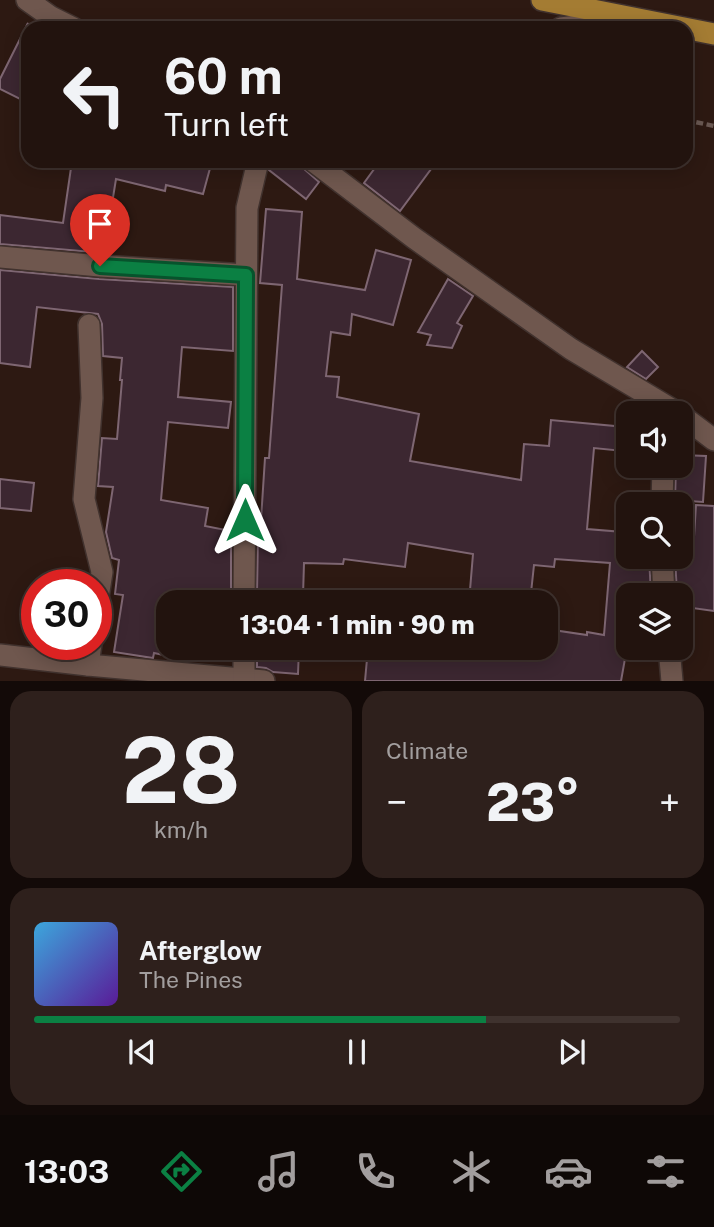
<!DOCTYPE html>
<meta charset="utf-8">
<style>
body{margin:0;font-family:"Public Sans",sans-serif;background:#2e201c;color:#f1f3f6;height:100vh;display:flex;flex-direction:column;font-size:26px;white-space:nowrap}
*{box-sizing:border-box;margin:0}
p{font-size:23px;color:#a29e9e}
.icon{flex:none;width:38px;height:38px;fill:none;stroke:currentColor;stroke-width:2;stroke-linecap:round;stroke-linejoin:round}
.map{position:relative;height:681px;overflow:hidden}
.panel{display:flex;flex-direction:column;gap:10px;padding:10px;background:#130a08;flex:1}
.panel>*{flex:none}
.hud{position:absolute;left:21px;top:21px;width:672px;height:147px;border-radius:21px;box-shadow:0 4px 18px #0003,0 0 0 2px #3f322e;background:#22130e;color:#f1f3f6;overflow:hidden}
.tools{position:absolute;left:616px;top:401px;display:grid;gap:14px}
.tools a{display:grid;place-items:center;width:77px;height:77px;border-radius:14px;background:#22130e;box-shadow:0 4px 18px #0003,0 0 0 2px #3f322e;font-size:35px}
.speed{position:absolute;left:21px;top:569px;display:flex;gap:14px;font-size:35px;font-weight:700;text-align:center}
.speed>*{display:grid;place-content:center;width:91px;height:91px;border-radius:50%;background:#22130e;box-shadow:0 4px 18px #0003,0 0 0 2px #3f322e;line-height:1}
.speed .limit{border:10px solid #d22;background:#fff;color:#111}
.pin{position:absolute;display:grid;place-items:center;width:60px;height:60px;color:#fff;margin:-72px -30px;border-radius:50% 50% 50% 0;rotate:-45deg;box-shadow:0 0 7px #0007}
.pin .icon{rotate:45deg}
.me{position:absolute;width:77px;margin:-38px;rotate:0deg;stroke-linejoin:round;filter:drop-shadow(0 0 5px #0008)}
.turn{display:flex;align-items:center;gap:24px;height:147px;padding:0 28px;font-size:32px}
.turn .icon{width:91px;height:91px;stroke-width:2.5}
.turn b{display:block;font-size:49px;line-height:60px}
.big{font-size:52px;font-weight:800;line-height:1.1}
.panel .card{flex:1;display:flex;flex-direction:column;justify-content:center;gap:10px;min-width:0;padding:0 24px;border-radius:21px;background:#2e201c}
.panel .dial{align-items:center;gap:0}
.dial b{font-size:91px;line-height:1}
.song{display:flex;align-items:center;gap:21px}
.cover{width:84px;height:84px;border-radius:10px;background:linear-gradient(135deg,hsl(200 70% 55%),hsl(270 70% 35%))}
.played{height:7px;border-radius:4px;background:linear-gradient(90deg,#0b8043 70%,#3f322e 70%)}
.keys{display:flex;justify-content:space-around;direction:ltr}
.heat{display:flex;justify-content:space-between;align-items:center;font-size:38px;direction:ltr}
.panel .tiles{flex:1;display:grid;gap:10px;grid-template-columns:1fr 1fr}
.card:last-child{grid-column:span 2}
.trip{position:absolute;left:156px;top:590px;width:402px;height:70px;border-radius:21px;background:#22130e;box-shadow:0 4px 18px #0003,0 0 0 2px #3f322e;font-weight:800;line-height:70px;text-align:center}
.tab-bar{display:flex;height:112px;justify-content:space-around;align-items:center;background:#0e0806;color:#a29e9e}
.tab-bar .icon{width:49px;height:49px}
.tab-bar .on{color:#0b8043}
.tab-bar b{font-size:32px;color:#f1f3f6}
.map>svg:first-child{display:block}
</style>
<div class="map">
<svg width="714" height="681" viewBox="0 0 714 681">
<rect width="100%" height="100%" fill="#2d1912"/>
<g fill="#3c2731" stroke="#7e6672" stroke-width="2">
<polygon points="28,23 28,103 0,89 0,79"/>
<polygon points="72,161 212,161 203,194 166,185 165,191 116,179 104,253 0,244 0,215 63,223"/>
<polygon points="271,161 295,161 319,182 306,199 269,170"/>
<polygon points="380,161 437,161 400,211 364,183"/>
<polygon points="266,209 302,212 297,279 365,290 376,250 411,260 393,325 352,314 350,335 331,332 326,376 339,377 337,397 419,414 410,461 521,480 524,444 549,446 551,420 625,427 623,451 594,448 587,529 623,532 623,538 628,538 628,556 649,556 651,595 628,595 628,642 621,681 365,681 368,648 546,648 546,629 587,635 587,632 604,635 610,563 555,559 554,567 534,565 530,602 469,602 473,554 408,543 405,567 344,559 343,564 304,563 303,596 276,595 276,592 257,592 258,535 260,535 265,458 269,458 282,285 260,283"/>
<polygon points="0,270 99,279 233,287 233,351 182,347 178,397 231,402 228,428 168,422 161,500 208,508 205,526 231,531 231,591 214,590 212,602 168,602 168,656 154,653 153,658 114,652 123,595 115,594 119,560 112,558 106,532 113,487 98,486 102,438 117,439 122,380 120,380 122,358 103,356 102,324 98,314 37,307 30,367 0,363"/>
<polygon points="448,279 473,296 457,323 462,326 452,348 427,345 431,335 418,332"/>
<polygon points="642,351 658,367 646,379 627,367"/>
<polygon points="681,455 706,456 703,502 675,500 676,466 681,466"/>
<polygon points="0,479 34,483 31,511 0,508"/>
<polygon points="696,505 714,506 714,611 685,607 686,595 677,595 675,556 681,556 681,552 693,553"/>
<polygon points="257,648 299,648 298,674 273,672 266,668 257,667"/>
</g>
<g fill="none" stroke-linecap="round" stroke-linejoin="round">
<g stroke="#41322e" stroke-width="24">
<g id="minor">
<polyline points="27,0 51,17 73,28"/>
<polyline points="561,28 632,19"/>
<polyline points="313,161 414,238 571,349 678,413"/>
<polyline points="0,257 100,266 246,275"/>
<polyline points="89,325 92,398 84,499 102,572 96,610"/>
<polyline points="681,415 714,440"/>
<polyline points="662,504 663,466"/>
<polyline points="662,556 664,595"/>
<polyline points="244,602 247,208 258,161"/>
<polyline points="669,648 672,681"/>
<polyline points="0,655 88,665 264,681"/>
<polyline points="88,665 91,644"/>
<polyline points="244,681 244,648"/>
</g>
</g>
<g stroke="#41322e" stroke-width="24">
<polyline id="major" points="542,0 714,34"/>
</g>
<polyline stroke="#6a5852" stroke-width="4.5" stroke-dasharray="7 3.5" stroke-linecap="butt" points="686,120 714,126"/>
<use href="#minor" stroke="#6f574e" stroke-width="21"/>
<use href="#major" stroke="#a47c33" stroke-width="21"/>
</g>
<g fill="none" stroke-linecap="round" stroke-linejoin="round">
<g stroke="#07532c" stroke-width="18">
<polyline id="route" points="100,266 246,275 245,520"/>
</g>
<use href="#route" stroke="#0b8043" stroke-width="12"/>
</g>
</svg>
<div class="tools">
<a><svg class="icon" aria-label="sound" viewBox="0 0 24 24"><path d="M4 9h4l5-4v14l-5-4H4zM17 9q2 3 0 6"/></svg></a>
<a><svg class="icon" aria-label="search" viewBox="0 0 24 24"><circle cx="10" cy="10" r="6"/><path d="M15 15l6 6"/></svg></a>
<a><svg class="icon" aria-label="layers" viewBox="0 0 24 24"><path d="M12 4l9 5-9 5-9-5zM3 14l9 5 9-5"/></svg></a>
</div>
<div class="speed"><div class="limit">30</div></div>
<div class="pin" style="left:100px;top:266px;background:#d93025"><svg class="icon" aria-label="arrive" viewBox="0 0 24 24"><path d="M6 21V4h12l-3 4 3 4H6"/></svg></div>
<svg class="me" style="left:245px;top:520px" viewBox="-20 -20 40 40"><path d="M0-17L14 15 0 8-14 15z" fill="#0b8043" stroke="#fff" stroke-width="4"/></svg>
<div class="trip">13:04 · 1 min · 90 m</div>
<div class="hud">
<div class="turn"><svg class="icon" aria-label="left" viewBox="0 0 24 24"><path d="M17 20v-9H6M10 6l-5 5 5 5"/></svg><div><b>60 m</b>Turn left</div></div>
</div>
</div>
<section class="panel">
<div class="tiles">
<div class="card dial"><b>28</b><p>km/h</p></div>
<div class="card"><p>Climate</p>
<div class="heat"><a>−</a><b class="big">23°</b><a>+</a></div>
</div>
<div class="card">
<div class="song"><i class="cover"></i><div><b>Afterglow</b><p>The Pines</p></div></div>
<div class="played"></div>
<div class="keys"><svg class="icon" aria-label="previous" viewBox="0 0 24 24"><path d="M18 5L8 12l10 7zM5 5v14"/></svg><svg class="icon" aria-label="pause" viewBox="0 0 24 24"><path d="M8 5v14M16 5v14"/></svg><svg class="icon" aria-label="next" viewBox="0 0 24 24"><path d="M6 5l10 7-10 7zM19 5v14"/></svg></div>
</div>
</div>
</section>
<nav class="tab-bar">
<b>13:03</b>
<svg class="icon on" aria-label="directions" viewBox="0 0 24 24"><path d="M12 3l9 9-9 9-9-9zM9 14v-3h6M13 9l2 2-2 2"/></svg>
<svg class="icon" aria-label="music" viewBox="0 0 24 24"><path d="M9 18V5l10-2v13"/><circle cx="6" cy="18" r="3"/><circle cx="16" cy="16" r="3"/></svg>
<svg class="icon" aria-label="phone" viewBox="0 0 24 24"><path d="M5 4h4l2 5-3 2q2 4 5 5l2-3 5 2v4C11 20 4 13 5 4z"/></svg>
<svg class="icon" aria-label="climate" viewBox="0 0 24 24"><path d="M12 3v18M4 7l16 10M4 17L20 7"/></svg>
<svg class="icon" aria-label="car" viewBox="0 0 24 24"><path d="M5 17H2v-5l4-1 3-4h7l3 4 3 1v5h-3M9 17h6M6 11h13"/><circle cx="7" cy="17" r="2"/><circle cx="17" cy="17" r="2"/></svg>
<svg class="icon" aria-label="filters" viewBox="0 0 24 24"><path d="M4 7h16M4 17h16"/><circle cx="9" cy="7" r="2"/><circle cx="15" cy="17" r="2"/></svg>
</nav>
